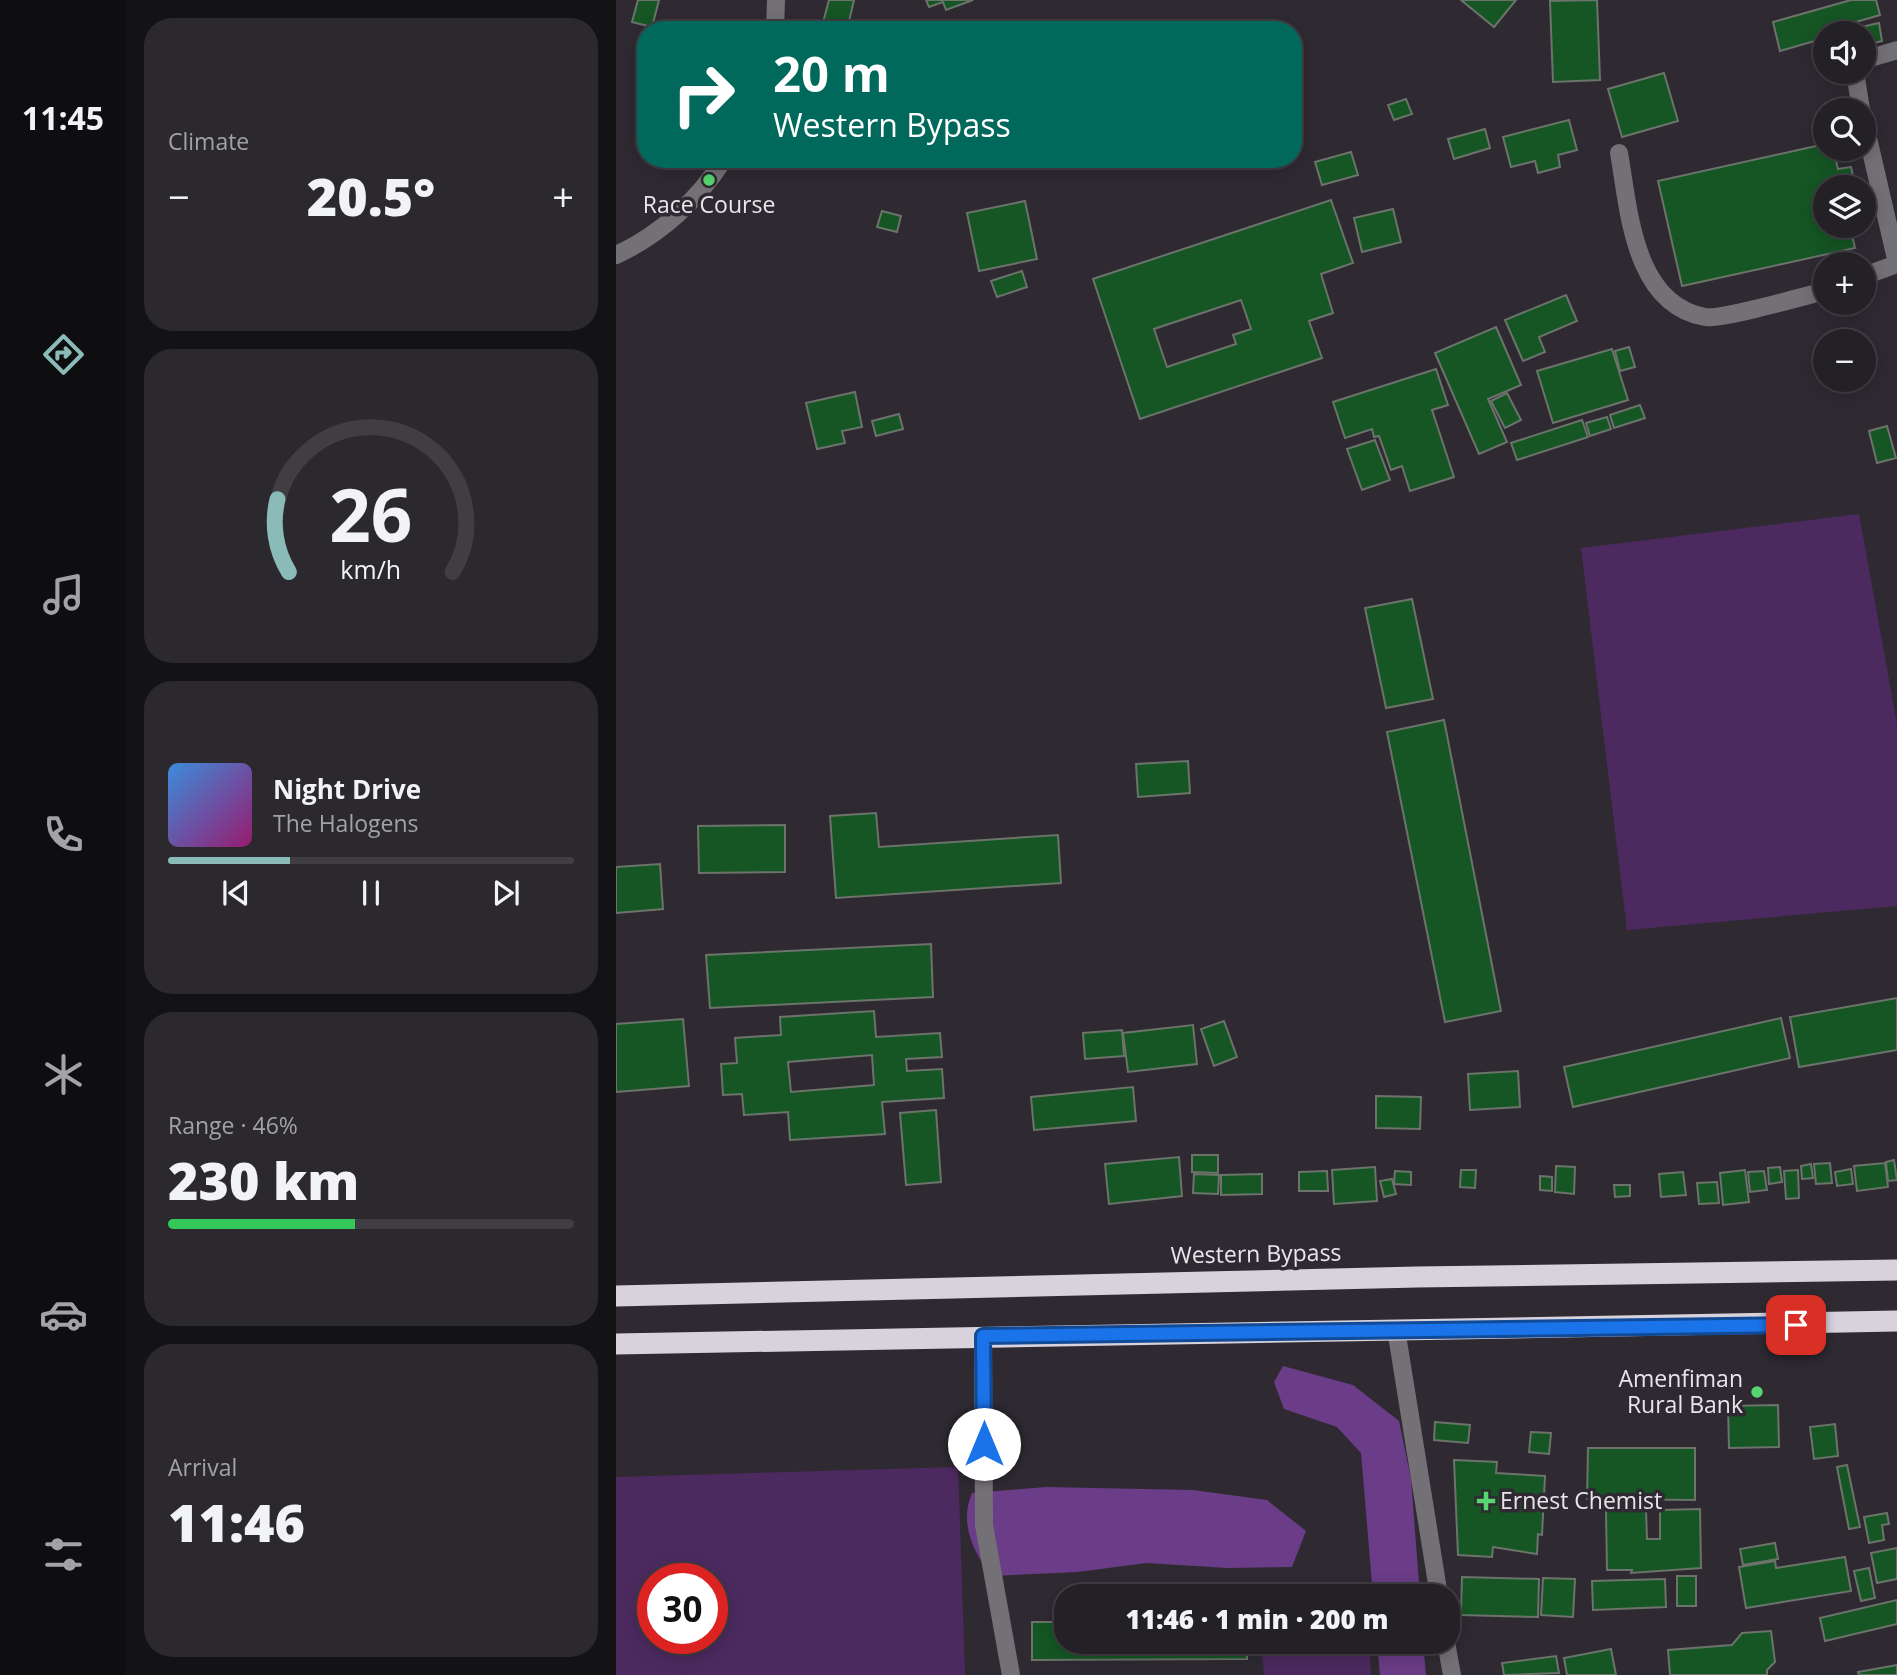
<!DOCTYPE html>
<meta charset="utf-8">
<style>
body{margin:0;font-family:"Open Sans",sans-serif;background:#2b282e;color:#f1f3f6;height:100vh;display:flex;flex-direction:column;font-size:26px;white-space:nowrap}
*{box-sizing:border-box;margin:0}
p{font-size:23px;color:#a3a3a7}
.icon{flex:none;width:38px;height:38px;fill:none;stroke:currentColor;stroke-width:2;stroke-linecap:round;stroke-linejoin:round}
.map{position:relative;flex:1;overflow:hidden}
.details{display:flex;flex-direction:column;gap:18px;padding:18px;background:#131215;width:490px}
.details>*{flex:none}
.hud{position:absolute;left:21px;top:21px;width:665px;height:147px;border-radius:28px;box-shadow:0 4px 18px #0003,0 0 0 2px #403e43;background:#00695c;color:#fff;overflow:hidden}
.tools{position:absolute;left:1197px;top:21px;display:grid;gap:14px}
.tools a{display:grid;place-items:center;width:63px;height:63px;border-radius:50%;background:#232026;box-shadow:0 4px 18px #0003,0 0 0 2px #403e43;font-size:35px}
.speed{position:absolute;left:21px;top:1563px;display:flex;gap:14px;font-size:35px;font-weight:700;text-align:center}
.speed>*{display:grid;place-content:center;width:91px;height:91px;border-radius:50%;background:#232026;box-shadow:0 4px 18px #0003,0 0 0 2px #403e43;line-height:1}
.speed .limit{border:10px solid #d22;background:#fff;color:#111}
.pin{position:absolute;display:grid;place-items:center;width:60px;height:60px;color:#fff;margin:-30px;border-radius:14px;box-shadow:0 4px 10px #0006}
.me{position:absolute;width:77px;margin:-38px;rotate:0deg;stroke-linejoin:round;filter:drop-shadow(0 0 5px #0008)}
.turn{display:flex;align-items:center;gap:24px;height:147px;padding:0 21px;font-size:32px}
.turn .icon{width:91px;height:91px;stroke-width:2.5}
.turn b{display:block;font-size:49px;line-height:60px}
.big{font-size:52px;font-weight:800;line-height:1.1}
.details .tile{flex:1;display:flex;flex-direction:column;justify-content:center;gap:10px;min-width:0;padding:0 24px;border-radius:28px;background:#2b282e}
.details .dial{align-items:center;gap:0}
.dial svg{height:182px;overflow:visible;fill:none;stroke:#403e43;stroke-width:7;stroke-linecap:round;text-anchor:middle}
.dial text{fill:#f1f3f6;stroke:none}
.song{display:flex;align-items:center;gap:21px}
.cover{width:84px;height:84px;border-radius:10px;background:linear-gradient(135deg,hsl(210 70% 55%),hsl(320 70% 35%))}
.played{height:7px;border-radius:4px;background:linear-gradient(90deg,#8bbbb9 30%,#403e43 30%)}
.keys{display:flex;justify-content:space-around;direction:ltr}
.heat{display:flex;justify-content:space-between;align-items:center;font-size:38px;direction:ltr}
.charge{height:10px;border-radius:5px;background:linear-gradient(90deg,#34c759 46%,#403e43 0)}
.trip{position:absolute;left:438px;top:1584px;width:406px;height:70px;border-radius:28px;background:#232026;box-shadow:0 4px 18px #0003,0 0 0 2px #403e43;font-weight:800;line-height:70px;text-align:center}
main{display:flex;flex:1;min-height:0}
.menu{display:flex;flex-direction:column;width:126px;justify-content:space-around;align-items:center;background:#0e0d0f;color:#a3a3a7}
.menu .icon{width:49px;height:49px}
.menu .on{color:#8bbbb9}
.menu b{font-size:32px;color:#f1f3f6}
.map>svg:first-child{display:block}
</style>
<main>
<nav class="menu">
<b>11:45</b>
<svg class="icon on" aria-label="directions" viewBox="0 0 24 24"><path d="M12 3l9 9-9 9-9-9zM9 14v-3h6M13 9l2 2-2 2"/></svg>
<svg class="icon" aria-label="music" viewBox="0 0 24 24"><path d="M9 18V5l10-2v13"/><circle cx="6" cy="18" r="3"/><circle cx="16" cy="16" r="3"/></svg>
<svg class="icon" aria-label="phone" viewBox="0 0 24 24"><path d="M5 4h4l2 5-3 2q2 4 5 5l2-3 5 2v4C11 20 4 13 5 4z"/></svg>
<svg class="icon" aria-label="climate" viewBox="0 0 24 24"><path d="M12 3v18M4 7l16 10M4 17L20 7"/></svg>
<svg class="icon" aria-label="car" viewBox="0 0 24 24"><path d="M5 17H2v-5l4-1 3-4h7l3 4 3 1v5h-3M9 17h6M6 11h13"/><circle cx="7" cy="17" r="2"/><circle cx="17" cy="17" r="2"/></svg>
<svg class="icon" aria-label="filters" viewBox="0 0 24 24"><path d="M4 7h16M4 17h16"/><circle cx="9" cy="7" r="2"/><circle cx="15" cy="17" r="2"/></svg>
</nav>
<section class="details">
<div class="tile"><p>Climate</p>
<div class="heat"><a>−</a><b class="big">20.5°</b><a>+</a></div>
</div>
<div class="tile dial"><svg viewBox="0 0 100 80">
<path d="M14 69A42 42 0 1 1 86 69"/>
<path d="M14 69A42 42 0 0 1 9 37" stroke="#8bbbb9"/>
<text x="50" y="56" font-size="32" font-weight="700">26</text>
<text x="50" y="72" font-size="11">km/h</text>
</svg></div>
<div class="tile">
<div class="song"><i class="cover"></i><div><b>Night Drive</b><p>The Halogens</p></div></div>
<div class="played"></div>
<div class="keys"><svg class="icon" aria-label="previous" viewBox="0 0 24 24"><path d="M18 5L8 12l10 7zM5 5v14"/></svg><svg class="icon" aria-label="pause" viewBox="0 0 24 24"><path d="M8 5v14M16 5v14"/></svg><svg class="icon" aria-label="next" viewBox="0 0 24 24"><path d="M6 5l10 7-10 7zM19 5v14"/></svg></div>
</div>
<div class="tile"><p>Range · 46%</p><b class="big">230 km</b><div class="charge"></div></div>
<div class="tile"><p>Arrival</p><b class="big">11:46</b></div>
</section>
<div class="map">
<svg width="1281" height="1675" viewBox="0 0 1281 1675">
<rect width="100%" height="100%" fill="#2f2a32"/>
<g fill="#4c2a60" fill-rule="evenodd">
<polygon points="1243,514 1281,724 1281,906 1011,930 965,548"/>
<path d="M 342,1467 L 349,1675 L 0,1675 L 0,1477 ZM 37,1578 L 96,1578 L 96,1638 L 37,1638 Z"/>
<polygon points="748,1582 749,1596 640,1596 640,1590"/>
<polygon points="645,1642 753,1642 755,1675 648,1675"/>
</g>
<g fill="#6b3c87">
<polygon points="667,1366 737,1385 783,1421 795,1479 804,1596 757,1596 745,1453 721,1427 668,1409 658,1382"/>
<path d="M 430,1487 L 577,1490 L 651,1500 L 690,1531 L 676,1567 L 612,1568 L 530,1563 L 462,1572 L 375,1576 C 357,1551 343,1523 356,1493 Z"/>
<polygon points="761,1642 807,1642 810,1675 764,1675"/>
</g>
<g fill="#155624" stroke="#6b736b" stroke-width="2" fill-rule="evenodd">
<polygon points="22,0 43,0 36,27 16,22"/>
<polygon points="213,0 238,0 231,30 205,30"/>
<polygon points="310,0 357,0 330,10 327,2 313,7"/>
<polygon points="845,0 900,0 878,27"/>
<polygon points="981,0 984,80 937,82 934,1"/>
<polygon points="1235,0 1260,0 1264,15 1240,22 1242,29 1209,33 1209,38 1164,51 1157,22"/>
<polygon points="1263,23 1266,41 1249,45 1245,27"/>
<polygon points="1048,73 1062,121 1006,137 992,89"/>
<polygon points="790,99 796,114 778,120 772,105"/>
<polygon points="953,120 961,150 942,155 944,167 922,173 919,161 895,167 887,137"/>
<polygon points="869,129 874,148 838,159 832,139"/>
<polygon points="1209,144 1209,149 1217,149 1222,169 1235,167 1239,187 1209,187 1209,226 1234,226 1239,248 1066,286 1042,181"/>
<polygon points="735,152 742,175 706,185 699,162"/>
<polygon points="237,159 281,159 279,168"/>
<path d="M 715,200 L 737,263 L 705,274 L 717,313 L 693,321 L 706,358 L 524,419 L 477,279 ZM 625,300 L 635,329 L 617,335 L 620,344 L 551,367 L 538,329 Z"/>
<polygon points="409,201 421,259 363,271 351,213"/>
<polygon points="777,209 785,242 746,252 738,218"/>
<polygon points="266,211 285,216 281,232 261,227"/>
<polygon points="406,271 411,287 381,297 375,281"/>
<polygon points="950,295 961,321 923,337 929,352 907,361 889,320"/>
<polygon points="880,327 905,385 872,399 891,442 863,454 819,353"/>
<polygon points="1013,347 1019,367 1004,371 999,351"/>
<polygon points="996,349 1012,400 937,423 921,371"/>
<polygon points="820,369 832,405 816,410 838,477 794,491 786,466 775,470 763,436 758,437 756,429 729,438 717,402"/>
<polygon points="239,392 246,427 226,431 229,443 201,449 190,403"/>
<polygon points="891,393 905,420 889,428 875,401"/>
<polygon points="1024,405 1029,418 998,428 994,415"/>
<polygon points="283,414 287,429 260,436 256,421"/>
<polygon points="991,417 995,429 974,436 970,423"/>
<polygon points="966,420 972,437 901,460 895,443"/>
<polygon points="1271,426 1280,458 1261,463 1253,431"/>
<polygon points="759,440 774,480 746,490 731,449"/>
<polygon points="796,599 817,699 770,708 749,608"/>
<polygon points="828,720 885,1011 829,1022 771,732"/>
<polygon points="572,761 574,793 522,797 520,764"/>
<polygon points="260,813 263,847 442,835 445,883 220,898 214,816"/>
<polygon points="169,825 169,872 83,873 82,826"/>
<polygon points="44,864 47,909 0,913 0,867"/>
<polygon points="315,944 317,997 94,1008 90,955"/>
<polygon points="1281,998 1281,1050 1183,1067 1174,1017"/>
<path d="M 258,1011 L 260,1037 L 324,1033 L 326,1057 L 290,1059 L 291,1071 L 326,1069 L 328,1098 L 266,1102 L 269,1134 L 174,1140 L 172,1112 L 128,1115 L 126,1094 L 107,1095 L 105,1064 L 121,1063 L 119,1038 L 165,1035 L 164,1017 ZM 256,1055 L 258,1085 L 175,1092 L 172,1062 Z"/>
<polygon points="1165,1018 1174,1058 957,1107 948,1067"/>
<polygon points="67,1019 73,1086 0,1092 0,1024"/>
<polygon points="608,1021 621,1057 598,1066 585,1029"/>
<polygon points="577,1025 581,1064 512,1072 507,1033"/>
<polygon points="506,1030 508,1056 469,1059 467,1033"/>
<polygon points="902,1071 904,1107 854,1110 852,1074"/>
<polygon points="517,1087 520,1121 418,1130 415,1097"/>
<polygon points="760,1096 805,1097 804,1129 760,1128"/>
<polygon points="320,1110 325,1182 290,1185 284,1113"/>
<polygon points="576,1155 602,1155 602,1173 576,1172"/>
<polygon points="563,1157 566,1196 493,1204 489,1164"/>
<polygon points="1278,1160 1281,1180 1272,1181 1270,1162"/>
<polygon points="1214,1163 1216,1183 1200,1184 1198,1164"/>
<polygon points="1269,1163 1272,1187 1241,1191 1238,1166"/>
<polygon points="1195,1164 1197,1178 1186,1179 1185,1166"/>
<polygon points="940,1166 959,1167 958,1194 939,1192"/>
<polygon points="759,1167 761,1201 718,1204 716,1170"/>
<polygon points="1164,1167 1166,1182 1153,1184 1152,1168"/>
<polygon points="1235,1169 1237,1184 1221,1186 1219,1172"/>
<polygon points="845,1170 860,1170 859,1188 844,1187"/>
<polygon points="1129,1170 1133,1202 1107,1205 1104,1173"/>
<polygon points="1182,1170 1183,1198 1170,1199 1168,1171"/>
<polygon points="711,1171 712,1191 683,1191 683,1172"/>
<polygon points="779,1171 795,1172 795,1185 778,1184"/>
<polygon points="1148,1171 1151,1190 1134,1192 1132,1172"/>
<polygon points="1067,1172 1070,1195 1045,1197 1043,1174"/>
<polygon points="578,1174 603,1175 602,1194 577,1193"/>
<polygon points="646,1174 646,1194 605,1195 605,1175"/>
<polygon points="924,1176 936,1177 936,1191 924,1190"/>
<polygon points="776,1179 780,1194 768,1197 764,1181"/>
<polygon points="1101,1182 1103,1203 1083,1204 1081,1183"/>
<polygon points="998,1185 1014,1185 1014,1196 999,1197"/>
<polygon points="1162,1405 1163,1447 1113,1448 1112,1406"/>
<polygon points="819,1422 854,1425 852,1443 818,1440"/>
<polygon points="1219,1424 1222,1456 1198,1459 1194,1427"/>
<polygon points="915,1432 935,1433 933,1454 913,1452"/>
<polygon points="972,1448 1079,1448 1079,1500 971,1499"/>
<polygon points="838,1460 881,1462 880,1473 929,1476 926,1535 922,1534 921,1554 877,1547 876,1557 842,1555"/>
<polygon points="1231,1465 1244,1527 1233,1529 1221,1467"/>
<polygon points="1084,1509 1085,1568 1015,1573 1016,1570 991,1570 990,1511 1030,1510 1031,1539 1044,1539 1044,1510"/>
<polygon points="1271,1513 1273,1524 1266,1525 1268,1540 1253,1543 1248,1517"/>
<polygon points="1159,1543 1162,1559 1127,1565 1124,1549"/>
<polygon points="1281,1548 1281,1579 1261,1583 1255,1553"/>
<polygon points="1229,1557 1235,1591 1130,1608 1123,1567 1159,1561 1160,1568"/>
<polygon points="1253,1568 1259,1598 1245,1601 1238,1571"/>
<rect x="1061" y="1576" width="19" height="30"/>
<polygon points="846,1577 923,1579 922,1617 845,1615"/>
<polygon points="927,1578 959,1579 957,1617 925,1615"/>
<polygon points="1049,1579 1050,1607 977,1610 976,1581"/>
<polygon points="590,1585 630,1585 631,1596 590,1596"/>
<polygon points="1281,1600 1281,1624 1209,1641 1204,1618"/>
<polygon points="416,1622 450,1622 450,1642 631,1642 631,1659 416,1660"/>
<polygon points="1155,1631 1159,1662 1151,1670 1151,1675 1054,1675 1052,1650 1116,1645 1126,1633"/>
<polygon points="995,1649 1000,1675 951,1675 948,1658"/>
<polygon points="940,1656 943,1673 888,1675 886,1663"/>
<polygon points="1281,1665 1281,1675 1243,1675 1242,1672"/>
</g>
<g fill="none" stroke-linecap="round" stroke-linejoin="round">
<g stroke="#747176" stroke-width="18">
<polyline points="159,30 160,0"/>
<polyline points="1248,60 1281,50"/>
<polyline points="1239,72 1245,110"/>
<polyline points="1248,121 1281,263"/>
<path d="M 1003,153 C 1013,209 1017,304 1089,317 C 1104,320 1189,296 1209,291"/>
<path d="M 0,255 C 44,235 82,200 108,159"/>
<polyline points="1248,276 1281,264"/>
<polyline points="780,1329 823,1596"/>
<polyline points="367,1337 368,1525 395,1675"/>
<polyline points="830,1642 836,1675"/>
</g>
<g stroke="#d8d2dc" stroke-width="21">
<polyline points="0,1296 801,1277 1281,1270"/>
<polyline points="0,1344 1281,1321"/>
</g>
</g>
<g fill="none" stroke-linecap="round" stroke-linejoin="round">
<g stroke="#114b97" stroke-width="18">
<polyline id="route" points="368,1444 367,1336 1180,1325"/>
</g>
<use href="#route" stroke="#1a73e8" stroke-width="12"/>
</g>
<g fill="#57d570" stroke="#2f2a32" stroke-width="2.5">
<circle cx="93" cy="180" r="7"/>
<circle cx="1141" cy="1392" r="7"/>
<path d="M866.5 1490.5h7v7h7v7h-7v7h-7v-7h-7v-7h7z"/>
</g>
<g text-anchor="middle" stroke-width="7" stroke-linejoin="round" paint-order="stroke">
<g font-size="23" fill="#e9e6eb" stroke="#2f2a32">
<text x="93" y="213">Race Course</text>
<text x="1127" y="1387" text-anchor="end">Amenfiman<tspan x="1127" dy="26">Rural Bank</tspan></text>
<text x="884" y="1509" text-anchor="start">Ernest Chemist</text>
</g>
<g font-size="23" fill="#e9e6eb" stroke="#2f2a32">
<text transform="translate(640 1254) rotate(-1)" y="8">Western Bypass</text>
</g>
</g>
</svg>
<div class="tools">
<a><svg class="icon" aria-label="sound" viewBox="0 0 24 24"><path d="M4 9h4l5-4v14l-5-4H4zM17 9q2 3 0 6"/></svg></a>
<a><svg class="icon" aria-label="search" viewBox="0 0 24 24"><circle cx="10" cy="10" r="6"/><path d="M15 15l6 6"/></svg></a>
<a><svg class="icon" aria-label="layers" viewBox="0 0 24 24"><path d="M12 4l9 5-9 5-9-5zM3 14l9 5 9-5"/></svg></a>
<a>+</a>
<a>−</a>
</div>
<div class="speed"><div class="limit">30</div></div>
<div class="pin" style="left:1180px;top:1325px;background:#d93025"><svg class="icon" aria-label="arrive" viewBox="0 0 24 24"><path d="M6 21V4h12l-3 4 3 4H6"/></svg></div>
<svg class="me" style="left:368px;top:1444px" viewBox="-20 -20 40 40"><circle r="19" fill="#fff"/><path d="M0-13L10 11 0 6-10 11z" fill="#1a73e8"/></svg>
<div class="trip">11:46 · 1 min · 200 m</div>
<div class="hud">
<div class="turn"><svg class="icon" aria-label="right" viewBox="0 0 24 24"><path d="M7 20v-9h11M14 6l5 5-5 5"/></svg><div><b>20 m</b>Western Bypass</div></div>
</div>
</div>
</main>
